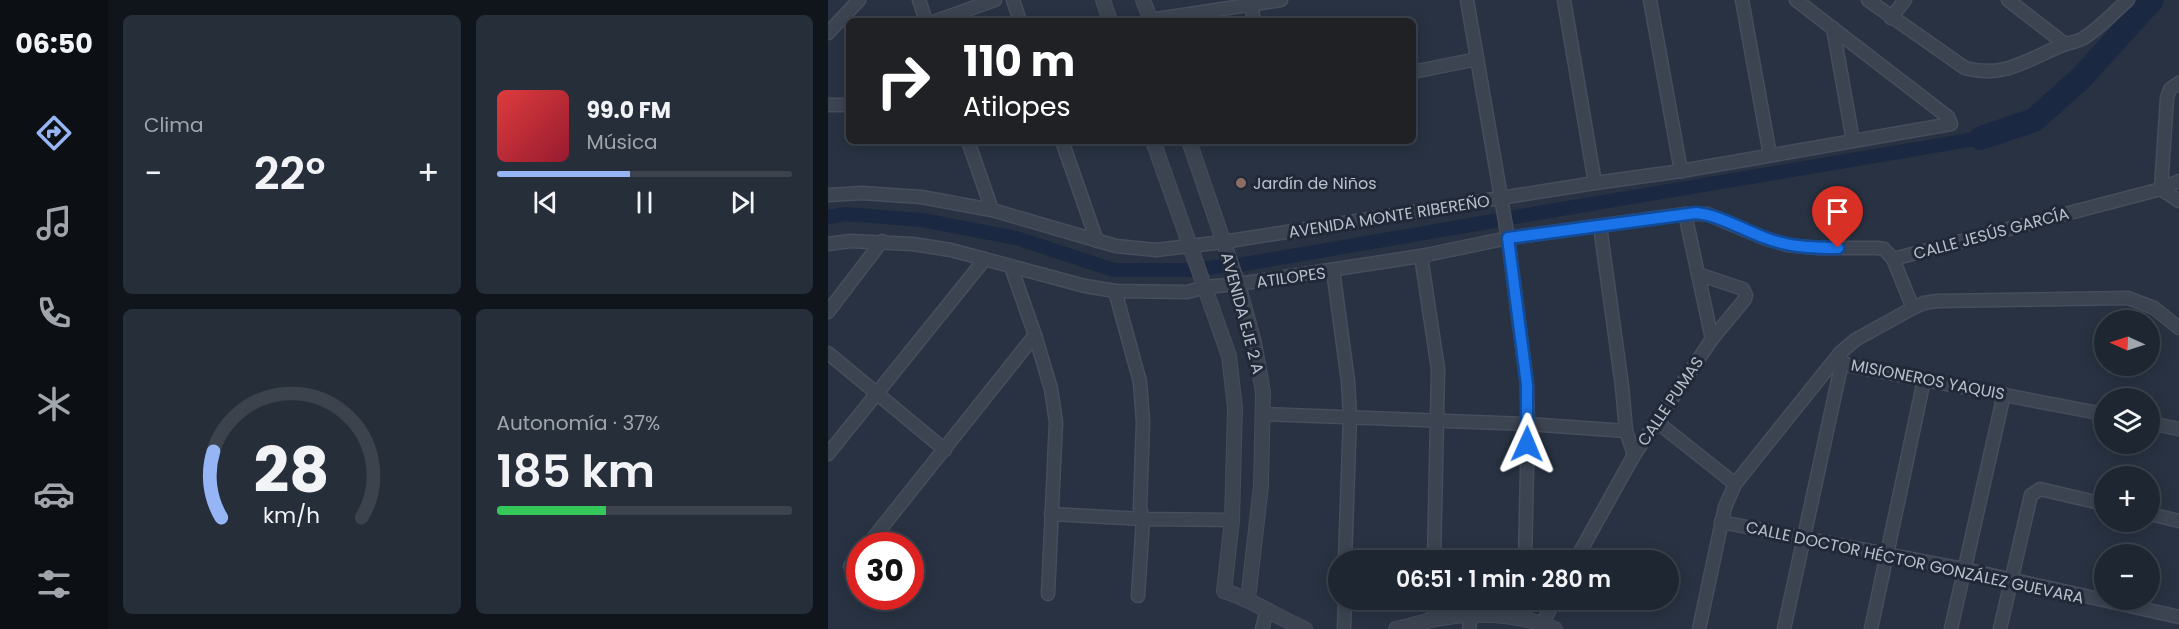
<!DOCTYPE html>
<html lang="es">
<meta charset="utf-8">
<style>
body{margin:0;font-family:Poppins,sans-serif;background:#262e3a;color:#f1f3f6;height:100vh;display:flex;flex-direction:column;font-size:22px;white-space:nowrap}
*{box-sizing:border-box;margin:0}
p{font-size:20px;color:#a1a5ac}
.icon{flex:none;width:33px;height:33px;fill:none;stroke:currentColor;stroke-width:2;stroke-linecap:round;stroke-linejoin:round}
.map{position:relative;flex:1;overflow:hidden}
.details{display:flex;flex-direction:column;gap:15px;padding:15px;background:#10151c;width:720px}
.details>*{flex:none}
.banner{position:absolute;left:18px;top:18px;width:570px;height:126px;border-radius:9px;box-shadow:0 3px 15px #0003,0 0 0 2px #3c434d;background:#202124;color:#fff;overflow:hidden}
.needle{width:39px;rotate:273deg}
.fabs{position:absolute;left:1266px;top:310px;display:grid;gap:12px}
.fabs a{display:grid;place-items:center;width:66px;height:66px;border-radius:50%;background:#1e2632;box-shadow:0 3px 15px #0003,0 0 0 2px #3c434d;font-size:30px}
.speed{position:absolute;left:18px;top:532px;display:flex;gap:12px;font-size:30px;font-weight:700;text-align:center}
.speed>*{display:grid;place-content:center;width:78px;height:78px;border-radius:50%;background:#1e2632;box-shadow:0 3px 15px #0003,0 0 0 2px #3c434d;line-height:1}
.speed .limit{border:9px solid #d22;background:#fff;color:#111}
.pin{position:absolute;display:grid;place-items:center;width:51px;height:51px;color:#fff;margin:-62px -26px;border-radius:50% 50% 50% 0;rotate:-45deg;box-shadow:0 0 6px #0007}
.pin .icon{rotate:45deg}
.me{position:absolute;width:66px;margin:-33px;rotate:1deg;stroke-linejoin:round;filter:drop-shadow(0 0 4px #0008)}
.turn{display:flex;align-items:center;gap:21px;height:126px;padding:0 18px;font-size:27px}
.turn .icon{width:78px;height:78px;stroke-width:2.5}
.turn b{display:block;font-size:42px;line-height:51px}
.big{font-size:45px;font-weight:600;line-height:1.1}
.details .card{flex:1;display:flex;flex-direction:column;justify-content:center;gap:9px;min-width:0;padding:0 21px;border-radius:9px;background:#262e3a}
.details .dial{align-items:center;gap:0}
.dial svg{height:156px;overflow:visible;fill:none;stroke:#3c434d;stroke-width:7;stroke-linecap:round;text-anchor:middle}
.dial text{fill:#f1f3f6;stroke:none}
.song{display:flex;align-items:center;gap:18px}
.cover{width:72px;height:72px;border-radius:9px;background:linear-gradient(135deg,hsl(0 70% 55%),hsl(350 70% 35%))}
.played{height:6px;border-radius:3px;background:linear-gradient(90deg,#95b5f5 45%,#3c434d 45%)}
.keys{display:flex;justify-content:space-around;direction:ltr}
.heat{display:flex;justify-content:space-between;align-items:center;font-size:33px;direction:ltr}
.charge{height:9px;border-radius:4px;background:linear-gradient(90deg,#34c759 37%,#3c434d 0)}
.details .tiles{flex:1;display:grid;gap:15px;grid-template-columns:repeat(2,1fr)}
.trip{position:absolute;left:500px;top:550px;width:351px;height:60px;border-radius:30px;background:#1e2632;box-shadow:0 3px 15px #0003,0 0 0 2px #3c434d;font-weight:600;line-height:60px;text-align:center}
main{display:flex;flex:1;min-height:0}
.menu{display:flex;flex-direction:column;width:108px;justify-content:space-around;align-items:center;background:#0c0f14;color:#a1a5ac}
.menu .icon{width:42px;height:42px}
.menu .active{color:#95b5f5}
.menu b{font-size:27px;color:#f1f3f6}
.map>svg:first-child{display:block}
</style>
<main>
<nav class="menu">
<b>06:50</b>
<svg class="icon active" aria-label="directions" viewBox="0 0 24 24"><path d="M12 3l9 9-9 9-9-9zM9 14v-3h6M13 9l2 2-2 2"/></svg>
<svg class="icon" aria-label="music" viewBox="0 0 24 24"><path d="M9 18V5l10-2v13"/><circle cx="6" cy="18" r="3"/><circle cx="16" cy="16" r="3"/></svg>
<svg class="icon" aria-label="phone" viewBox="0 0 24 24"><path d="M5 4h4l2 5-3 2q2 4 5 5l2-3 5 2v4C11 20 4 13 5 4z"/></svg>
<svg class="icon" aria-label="climate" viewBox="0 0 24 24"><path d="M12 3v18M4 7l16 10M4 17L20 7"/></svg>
<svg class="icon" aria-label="car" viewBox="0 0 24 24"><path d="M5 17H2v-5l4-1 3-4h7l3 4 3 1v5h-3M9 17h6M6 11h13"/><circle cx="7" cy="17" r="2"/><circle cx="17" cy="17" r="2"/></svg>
<svg class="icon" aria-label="filters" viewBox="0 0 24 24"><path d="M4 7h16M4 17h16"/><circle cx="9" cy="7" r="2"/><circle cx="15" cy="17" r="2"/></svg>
</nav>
<section class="details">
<div class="tiles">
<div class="card"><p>Clima</p>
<div class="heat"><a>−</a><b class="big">22°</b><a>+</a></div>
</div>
<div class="card">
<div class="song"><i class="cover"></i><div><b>99.0 FM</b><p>Música</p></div></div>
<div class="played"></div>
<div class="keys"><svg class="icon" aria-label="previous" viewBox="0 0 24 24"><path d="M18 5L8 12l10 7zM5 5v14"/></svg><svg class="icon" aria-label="pause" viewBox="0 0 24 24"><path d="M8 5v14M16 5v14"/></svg><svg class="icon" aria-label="next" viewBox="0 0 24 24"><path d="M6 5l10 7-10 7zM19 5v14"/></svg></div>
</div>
<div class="card dial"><svg viewBox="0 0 100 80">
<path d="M14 69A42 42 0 1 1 86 69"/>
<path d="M14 69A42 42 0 0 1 10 35" stroke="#95b5f5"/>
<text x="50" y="56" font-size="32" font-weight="700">28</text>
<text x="50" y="72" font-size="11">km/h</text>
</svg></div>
<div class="card"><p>Autonomía · 37%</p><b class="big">185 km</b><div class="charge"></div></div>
</div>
</section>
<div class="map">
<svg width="1351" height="629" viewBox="0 0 1351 629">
<rect width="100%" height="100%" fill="#283242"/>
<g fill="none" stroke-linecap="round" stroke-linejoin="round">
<g stroke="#1b2841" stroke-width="14">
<polyline points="0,217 17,214 94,220 188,238 286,270 363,270"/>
<polyline points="687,217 1153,138"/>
<polyline points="411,265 666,221"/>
<polyline points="379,268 395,266"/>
</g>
<polyline stroke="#1b2841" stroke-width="24" points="1153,138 1206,120 1253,78 1324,0"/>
<g stroke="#464d5c" stroke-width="15">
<g id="minor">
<polyline points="91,0 98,21"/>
<polyline points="185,0 192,21"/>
<polyline points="639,0 680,238 699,385 700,424 697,561"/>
<polyline points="736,0 767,183"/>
<polyline points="822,0 853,171"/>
<polyline points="914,0 942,155"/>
<path d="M 1040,0 L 1137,68 C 1176,79 1200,59 1235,45 C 1242,42 1251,42 1257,37 C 1273,27 1286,12 1300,0"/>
<polyline points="1180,0 1237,44"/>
<polyline points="423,4 426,21"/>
<polyline points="1063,18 1077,0"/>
<polyline points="322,20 453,0"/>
<polyline points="108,21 167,0"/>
<polyline points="1005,28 1025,141"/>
<polyline points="0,33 31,0"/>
<polyline points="585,72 649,59"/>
<polyline points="1351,83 1342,89 1339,98 1333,189 1351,201"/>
<polyline points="0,105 21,105"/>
<polyline points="140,141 164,210"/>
<polyline points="234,141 269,241"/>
<polyline points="0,195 34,193 93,197 164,210 288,246 328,250 395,242 767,183 853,171 1123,124 1120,117 968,0"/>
<polyline points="857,214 884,339"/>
<polyline points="772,226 794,386 798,431 806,455"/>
<polyline points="0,244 22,241 84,244 123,250 257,286 287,291 359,292 378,287 410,284 593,256 680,238 857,214 879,214 936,238 959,245 990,248 1050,248 1056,249 1065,259 1333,189 1351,181"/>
<polyline points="593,256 610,369 606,561"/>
<polyline points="1065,259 1085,308"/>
<polyline points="183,267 207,335 223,389 228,422 220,594"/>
<polyline points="505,270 520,381 522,416 517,561"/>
<polyline points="287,291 312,382 315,422 312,508 315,519 310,596"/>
<polyline points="0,312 54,241"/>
<polyline points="0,353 117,450"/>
<polyline points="1014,362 1023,366 1276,414"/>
<polyline points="436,414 700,424 798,431"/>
<polyline points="829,422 907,484"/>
<polyline points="1322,423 1351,429"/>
<polyline points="0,454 157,259"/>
<polyline points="223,514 315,519 404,520"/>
<polyline points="1322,514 1351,521"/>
<polyline points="893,522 1136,569 1351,617"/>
<polyline points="39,546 207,335"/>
<polyline points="747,561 806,455 884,339 917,299 918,295 915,289 870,274"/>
<polyline points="22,566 32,555"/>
<polyline points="606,619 606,600"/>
<polyline points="697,620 697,600"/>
<polyline points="714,624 727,600"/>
<polyline points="434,629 439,610"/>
<polyline points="516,629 517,600"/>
<polyline points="641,629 643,616"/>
<polyline points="871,629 897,507 907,484 1012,353 1027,340 1085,308 1096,303 1110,301 1300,298 1326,308 1351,328"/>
<polyline points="956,629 1014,362 1012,353"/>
<polyline points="1043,629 1096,380"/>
<polyline points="1123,629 1176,394"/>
<polyline points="1172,629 1203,495 1212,489 1276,504"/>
</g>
</g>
<g stroke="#464d5c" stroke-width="16">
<g id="tertiary">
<polyline points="275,0 282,21"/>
<polyline points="315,0 323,21"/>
<path d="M 325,141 L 401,356 L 407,408 L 404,520 L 396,591 C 425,600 449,617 477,629"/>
<polyline points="361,141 410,284 426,342 435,392 433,486 420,599"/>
<path d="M 568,629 C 580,627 591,623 603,620 C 642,611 691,613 727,629"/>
</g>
</g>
<use href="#minor" stroke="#3c4452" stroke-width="12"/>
<use href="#tertiary" stroke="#3c4452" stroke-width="14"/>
</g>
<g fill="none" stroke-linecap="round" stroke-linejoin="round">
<g stroke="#114b97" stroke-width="15">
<path id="route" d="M 699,444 L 699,385 L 680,238 L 868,213 C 891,215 913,229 935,237 C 959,247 984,248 1010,248"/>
</g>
<use href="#route" stroke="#1a73e8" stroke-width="10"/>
</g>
<circle fill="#8d6e63" stroke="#212938" stroke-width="2" cx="413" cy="183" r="6"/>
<g text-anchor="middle" stroke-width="6" stroke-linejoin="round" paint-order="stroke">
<g font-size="16" fill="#bac0cc" stroke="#212938" text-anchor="start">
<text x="425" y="189">Jardín de Niños</text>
</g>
<g font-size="16" fill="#bac0cc" stroke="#212938">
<text transform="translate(561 216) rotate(-9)" y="6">AVENIDA MONTE RIBEREÑO</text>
<text transform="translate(1163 233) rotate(-15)" y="6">CALLE JESÚS GARCÍA</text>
<text transform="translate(463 277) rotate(-8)" y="6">ATILOPES</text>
<text transform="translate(415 313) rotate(75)" y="6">AVENIDA EJE 2 A</text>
<text transform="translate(1100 379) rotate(11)" y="6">MISIONEROS YAQUIS</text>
<text transform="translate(842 401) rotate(-56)" y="6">CALLE PUMAS</text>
<text transform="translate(1087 562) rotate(12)" y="6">CALLE DOCTOR HÉCTOR GONZÁLEZ GUEVARA</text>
</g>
</g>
</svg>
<div class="fabs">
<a><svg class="needle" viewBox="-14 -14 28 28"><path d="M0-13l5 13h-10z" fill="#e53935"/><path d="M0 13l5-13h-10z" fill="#a1a5ac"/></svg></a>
<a><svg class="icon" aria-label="layers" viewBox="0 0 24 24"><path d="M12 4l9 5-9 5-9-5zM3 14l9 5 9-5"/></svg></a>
<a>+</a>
<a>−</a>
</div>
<div class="speed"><div class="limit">30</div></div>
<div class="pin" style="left:1010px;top:248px;background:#d93025"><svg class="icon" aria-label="arrive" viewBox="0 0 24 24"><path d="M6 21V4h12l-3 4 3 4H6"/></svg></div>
<svg class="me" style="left:699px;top:444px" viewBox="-20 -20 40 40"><path d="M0-17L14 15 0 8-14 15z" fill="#1a73e8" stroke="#fff" stroke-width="4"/></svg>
<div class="trip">06:51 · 1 min · 280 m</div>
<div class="banner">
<div class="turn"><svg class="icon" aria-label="right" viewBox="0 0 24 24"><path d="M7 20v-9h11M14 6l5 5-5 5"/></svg><div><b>110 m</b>Atilopes</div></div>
</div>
</div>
</main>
